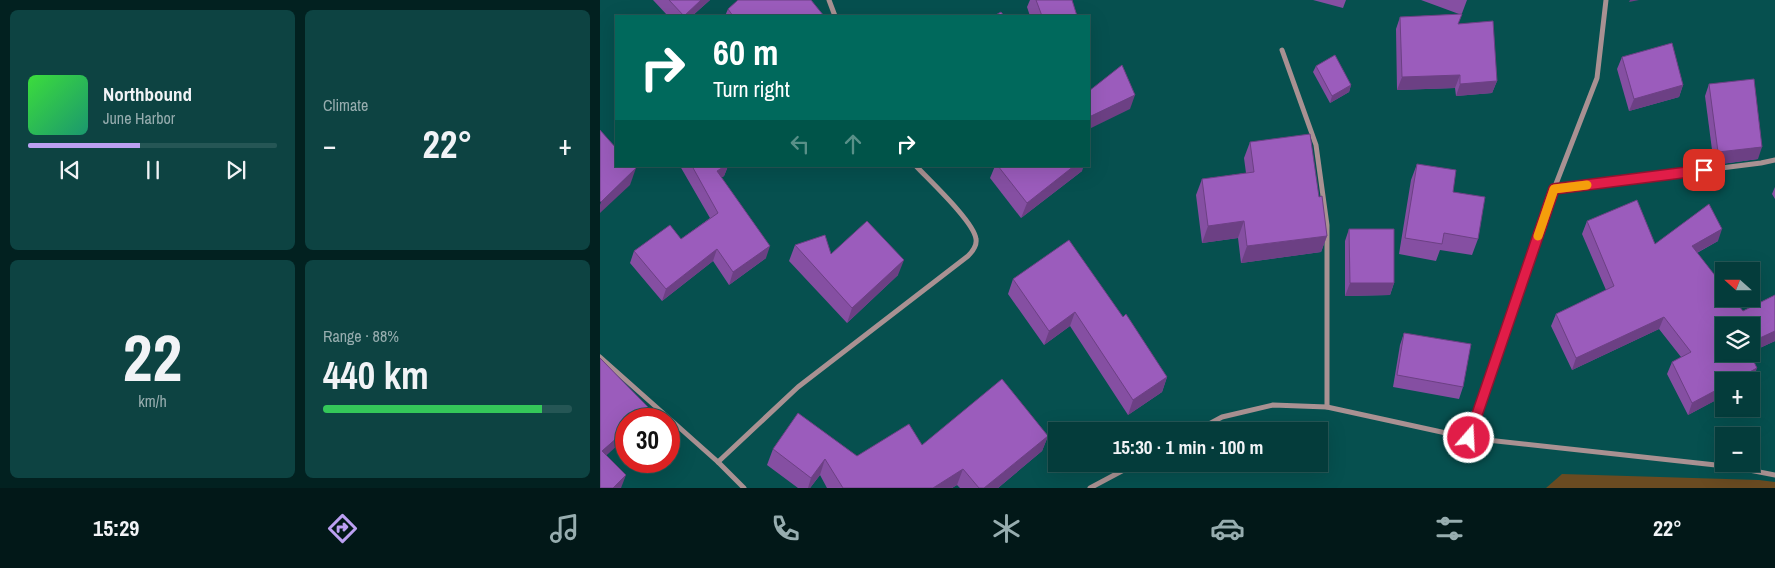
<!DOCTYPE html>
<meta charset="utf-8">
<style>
body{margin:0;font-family:"Archivo Narrow",sans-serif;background:#0d4342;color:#f1f3f6;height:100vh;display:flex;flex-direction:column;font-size:19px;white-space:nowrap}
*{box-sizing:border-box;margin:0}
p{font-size:16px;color:#97adaf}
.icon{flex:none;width:28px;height:28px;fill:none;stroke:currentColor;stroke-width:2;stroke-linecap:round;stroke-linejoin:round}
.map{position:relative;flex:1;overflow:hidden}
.drawer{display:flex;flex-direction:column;gap:10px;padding:10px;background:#022120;width:600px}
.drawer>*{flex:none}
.guide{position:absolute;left:15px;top:15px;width:475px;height:152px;border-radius:0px;box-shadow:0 5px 20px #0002,0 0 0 1px #255655;background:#00695c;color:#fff;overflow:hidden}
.needle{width:32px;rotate:291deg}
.fabs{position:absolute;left:1115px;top:262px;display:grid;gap:10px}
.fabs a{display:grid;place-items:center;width:45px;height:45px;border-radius:0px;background:#043c3b;box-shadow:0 5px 20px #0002,0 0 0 1px #255655;font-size:25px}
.speed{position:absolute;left:15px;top:408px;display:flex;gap:10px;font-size:25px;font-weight:700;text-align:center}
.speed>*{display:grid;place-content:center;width:65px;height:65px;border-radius:50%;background:#043c3b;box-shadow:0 5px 20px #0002,0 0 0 1px #255655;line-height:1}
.speed .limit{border:8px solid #d22;background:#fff;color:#111}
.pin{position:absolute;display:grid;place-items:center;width:42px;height:42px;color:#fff;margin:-21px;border-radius:10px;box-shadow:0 2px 8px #0006}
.me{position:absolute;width:55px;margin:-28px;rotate:19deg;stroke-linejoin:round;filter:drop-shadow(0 0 4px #0008)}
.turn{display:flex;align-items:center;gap:18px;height:105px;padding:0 15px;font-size:22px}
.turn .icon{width:65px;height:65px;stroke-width:2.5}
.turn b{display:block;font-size:35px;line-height:42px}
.lanes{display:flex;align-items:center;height:48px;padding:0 15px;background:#0003;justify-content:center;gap:25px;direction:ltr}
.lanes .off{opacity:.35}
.big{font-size:38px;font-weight:800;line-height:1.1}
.drawer .widget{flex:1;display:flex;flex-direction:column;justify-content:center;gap:8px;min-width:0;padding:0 18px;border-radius:8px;background:#0d4342}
.drawer .dial{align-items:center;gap:0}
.dial b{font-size:65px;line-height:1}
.song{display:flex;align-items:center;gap:15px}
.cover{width:60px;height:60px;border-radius:8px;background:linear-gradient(135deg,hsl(120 70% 55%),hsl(160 70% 35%))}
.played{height:5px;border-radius:2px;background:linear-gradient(90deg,#bca0f2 45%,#255655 45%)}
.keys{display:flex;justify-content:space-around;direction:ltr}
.heat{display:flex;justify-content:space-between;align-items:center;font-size:28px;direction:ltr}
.charge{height:8px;border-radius:4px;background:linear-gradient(90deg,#34c759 88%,#255655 0)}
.drawer .tiles{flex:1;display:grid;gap:10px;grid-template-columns:repeat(2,1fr)}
.trip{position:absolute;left:448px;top:422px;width:280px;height:50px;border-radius:0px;background:#043c3b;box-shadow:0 5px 20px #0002,0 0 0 1px #255655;font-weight:800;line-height:50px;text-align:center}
.dock{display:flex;height:80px;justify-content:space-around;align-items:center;background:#021818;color:#97adaf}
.dock .icon{width:35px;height:35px}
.dock .on{color:#bca0f2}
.dock b{font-size:22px;color:#f1f3f6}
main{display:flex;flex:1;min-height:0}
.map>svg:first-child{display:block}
</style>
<main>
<section class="drawer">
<div class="tiles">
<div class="widget">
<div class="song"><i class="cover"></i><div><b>Northbound</b><p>June Harbor</p></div></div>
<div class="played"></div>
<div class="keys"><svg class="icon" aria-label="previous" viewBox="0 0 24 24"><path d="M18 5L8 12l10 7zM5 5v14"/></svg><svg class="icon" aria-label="pause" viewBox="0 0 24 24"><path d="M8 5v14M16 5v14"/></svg><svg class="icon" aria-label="next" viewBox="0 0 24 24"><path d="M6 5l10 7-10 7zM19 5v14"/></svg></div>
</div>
<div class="widget"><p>Climate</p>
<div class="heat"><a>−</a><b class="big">22°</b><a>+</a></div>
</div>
<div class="widget dial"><b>22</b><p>km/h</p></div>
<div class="widget"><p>Range · 88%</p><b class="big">440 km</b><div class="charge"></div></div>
</div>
</section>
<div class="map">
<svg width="1175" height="488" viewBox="0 0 1175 488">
<rect width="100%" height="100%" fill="#06504f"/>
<polygon fill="#6a4b21" points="962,474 1159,480 1175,482 1175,488 946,488"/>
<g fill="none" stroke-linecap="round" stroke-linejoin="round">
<g stroke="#a99192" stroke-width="5">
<polyline points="229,0 235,16"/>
<polyline points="682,50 716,145 727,225 727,407"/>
<polyline points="954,189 1161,163 1175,160"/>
<polyline points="0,357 118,462 144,488"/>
<polyline points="596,431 622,417 673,405 727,407 869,438 1134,467 1175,475"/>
<polyline points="869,438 954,189 997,78 1006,0"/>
<path d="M 118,462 L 198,387 L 368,256 C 373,251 377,245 376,239 C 374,222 330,181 316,166"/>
<polyline points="490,488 535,464"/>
</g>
</g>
<g fill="#854fa2">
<polygon points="53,0 110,0 92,16 68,16"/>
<polygon points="430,0 472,0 477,16 430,16 427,7"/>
<polygon points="713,0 746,0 743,8"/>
<polygon points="821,0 867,0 858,24 897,81 892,93 856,96 855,88 797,90 796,29 800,17 859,14"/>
<polygon points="128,9 224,16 125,16"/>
<polygon points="1022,57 1083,85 1079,97 1029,111 1017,69"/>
<polygon points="716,66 751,85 749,92 730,103 713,72"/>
<polygon points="1109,84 1158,159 1114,165 1105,96"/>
<polygon points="650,142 719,197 727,236 721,252 641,263 638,238 602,243 596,195 602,179 646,173 644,158"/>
<polygon points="817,164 853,192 878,239 872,255 840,250 836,261 799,254 811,180"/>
<polygon points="80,166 128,166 124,176 121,178 166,258 129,285 113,261 62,301 30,263 34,251 81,239 110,218"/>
<polygon points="395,166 483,166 482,171 421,218 390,178"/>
<polygon points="1175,187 1175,199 1172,194"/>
<polygon points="987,221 1055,244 1118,241 1097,253 1143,311 1175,295 1175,341 1151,352 1151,326 1124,326 1153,380 1088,415 1067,374 1072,362 1081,357 1059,329 972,370 951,326 956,314 1006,290 982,234"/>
<polygon points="749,229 794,283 790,295 745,296 745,241"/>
<polygon points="195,245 231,254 298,275 247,323 189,261"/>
<polygon points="413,279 523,317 567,377 562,392 528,415 470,326 444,345 408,294"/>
<polygon points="804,333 863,387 859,399 793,387 800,345"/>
<polygon points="448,436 442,451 398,488 360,488 357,485 352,488 227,488 220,475 210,488 198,488 167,465 173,449 257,456 322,445"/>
</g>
<g fill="#6c4084">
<polygon points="101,0 110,0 92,16 84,16"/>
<polygon points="1030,0 1039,0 1029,2"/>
<polygon points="860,75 855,88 797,90 802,77"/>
<polygon points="897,81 892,93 856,96 860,84"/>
<polygon points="751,85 749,92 730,103 732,96"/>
<polygon points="1083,85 1079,97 1029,111 1034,99"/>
<polygon points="535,95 530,109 489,129 489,117"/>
<polygon points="1162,147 1158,159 1114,165 1118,152"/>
<polygon points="125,166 128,166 124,176 112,183 117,171"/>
<polygon points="474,166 483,166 482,171 421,218 427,203"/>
<polygon points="36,168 30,185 0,213 0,205 1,202"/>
<polygon points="644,221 638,238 602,243 608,226"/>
<polygon points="1122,229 1118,241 1087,258 1092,246"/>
<polygon points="727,236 721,252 641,263 647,246"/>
<polygon points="170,246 166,258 129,285 133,272"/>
<polygon points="117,249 113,261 62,301 66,289"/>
<polygon points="304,260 298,275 247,323 252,308"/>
<polygon points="750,283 794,283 790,295 745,296"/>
<polygon points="475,312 470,326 444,345 449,331"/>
<polygon points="1064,317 1059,329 972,370 976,358"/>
<polygon points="1175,331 1175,341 1151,352 1151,342"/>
<polygon points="1157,368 1153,380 1151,381 1133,381"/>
<polygon points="567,377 562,392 528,415 533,400"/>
<polygon points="1124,386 1124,396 1088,415 1092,403"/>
<polygon points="48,407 44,419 38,419"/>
<polygon points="26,430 26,438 0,461 2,451"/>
<polygon points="448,436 442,451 398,488 384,488"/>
<polygon points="225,459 220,475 210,488 208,488 211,478"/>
<polygon points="363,469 357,485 352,488 333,488"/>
<polygon points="26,475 21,488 13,488"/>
</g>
<g fill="#9b5cbc" stroke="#6c4084">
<polygon points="69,0 101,0 84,16"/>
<polygon points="138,0 211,0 224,16 133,16 128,9"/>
<polygon points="436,0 472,0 477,16 442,16"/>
<polygon points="401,12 404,16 394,16"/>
<polygon points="862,14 858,24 893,21 897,81 860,84 860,75 802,77 800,17"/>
<polygon points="1072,43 1083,85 1034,99 1022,57"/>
<polygon points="735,55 751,85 732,96 716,66"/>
<polygon points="522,65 535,95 489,117 489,91"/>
<polygon points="1154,79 1162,147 1118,152 1109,84"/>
<polygon points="0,130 16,148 16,166 34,166 36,168 1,202 0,201"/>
<polygon points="710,134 719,197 722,196 727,236 647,246 644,221 608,226 602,179 654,172 650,142"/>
<polygon points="817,164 856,170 853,192 885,197 878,239 844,233 842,244 805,238"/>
<polygon points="92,166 125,166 117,171 170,246 133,272 117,249 66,289 34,251 70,225 81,239 118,213"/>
<polygon points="398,166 474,166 427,203"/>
<polygon points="1037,200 1055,244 1109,204 1122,229 1092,246 1124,287 1124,299 1133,299 1143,311 1175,295 1175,331 1151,342 1151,326 1124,326 1124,354 1150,354 1157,368 1133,381 1124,381 1124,386 1092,403 1072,362 1091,352 1064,317 976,358 956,314 1014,286 987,221"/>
<polygon points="267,221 304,260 252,308 195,245 225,235 231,254"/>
<polygon points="749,229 794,229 794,283 750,283"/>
<polygon points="469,240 523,317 526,314 567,377 533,400 475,312 449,331 413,279"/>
<polygon points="804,333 871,344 863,387 797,375"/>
<polygon points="0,358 48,407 38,419 26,419 26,430 2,451 26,475 13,488 0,488"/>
<polygon points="402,379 448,436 384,488 379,488 363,469 333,488 243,488 225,459 211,478 173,449 198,413 257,456 309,424 322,445"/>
</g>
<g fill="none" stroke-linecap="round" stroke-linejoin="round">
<g stroke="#92132f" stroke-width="12">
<polyline id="route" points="869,438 954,189 1104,170"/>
</g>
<use href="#route" stroke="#e11d48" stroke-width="9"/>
<polyline stroke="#f59e0b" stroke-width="9" points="938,236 954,189 987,185"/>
</g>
</svg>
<div class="fabs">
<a><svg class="needle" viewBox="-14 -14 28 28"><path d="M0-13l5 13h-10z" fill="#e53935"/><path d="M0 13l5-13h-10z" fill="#97adaf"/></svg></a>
<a><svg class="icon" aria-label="layers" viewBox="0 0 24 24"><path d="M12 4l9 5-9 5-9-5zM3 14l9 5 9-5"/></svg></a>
<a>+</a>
<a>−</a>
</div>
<div class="speed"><div class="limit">30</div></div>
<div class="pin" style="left:1104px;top:170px;background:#d93025"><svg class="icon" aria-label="arrive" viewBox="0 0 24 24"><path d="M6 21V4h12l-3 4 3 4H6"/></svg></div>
<svg class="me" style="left:869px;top:438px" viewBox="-20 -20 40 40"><circle r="17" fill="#e11d48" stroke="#fff" stroke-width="3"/><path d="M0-11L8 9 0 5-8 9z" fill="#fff"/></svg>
<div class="trip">15:30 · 1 min · 100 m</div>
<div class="guide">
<div class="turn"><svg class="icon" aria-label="right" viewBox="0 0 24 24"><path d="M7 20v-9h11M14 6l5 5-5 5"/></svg><div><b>60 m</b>Turn right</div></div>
<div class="lanes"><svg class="icon off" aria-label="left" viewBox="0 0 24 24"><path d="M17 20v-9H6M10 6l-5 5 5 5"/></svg><svg class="icon off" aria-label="ahead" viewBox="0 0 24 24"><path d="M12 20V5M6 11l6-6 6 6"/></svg><svg class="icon" aria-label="right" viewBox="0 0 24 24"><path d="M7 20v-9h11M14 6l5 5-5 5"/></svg></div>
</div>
</div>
</main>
<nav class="dock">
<b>15:29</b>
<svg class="icon on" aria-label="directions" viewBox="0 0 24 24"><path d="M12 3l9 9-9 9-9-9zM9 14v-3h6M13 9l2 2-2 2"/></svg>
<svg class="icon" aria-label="music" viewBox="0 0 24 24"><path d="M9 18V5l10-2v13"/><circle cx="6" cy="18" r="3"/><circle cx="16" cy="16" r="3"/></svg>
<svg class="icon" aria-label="phone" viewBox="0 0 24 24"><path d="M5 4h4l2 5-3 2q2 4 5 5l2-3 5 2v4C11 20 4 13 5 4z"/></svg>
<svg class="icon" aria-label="climate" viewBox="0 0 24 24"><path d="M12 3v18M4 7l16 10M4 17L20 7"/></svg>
<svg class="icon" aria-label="car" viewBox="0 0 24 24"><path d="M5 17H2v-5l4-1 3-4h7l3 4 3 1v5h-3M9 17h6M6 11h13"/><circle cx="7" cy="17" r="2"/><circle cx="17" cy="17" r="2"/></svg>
<svg class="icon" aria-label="filters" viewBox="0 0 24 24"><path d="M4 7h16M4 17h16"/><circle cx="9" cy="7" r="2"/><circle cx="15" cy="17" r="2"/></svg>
<b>22°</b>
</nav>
